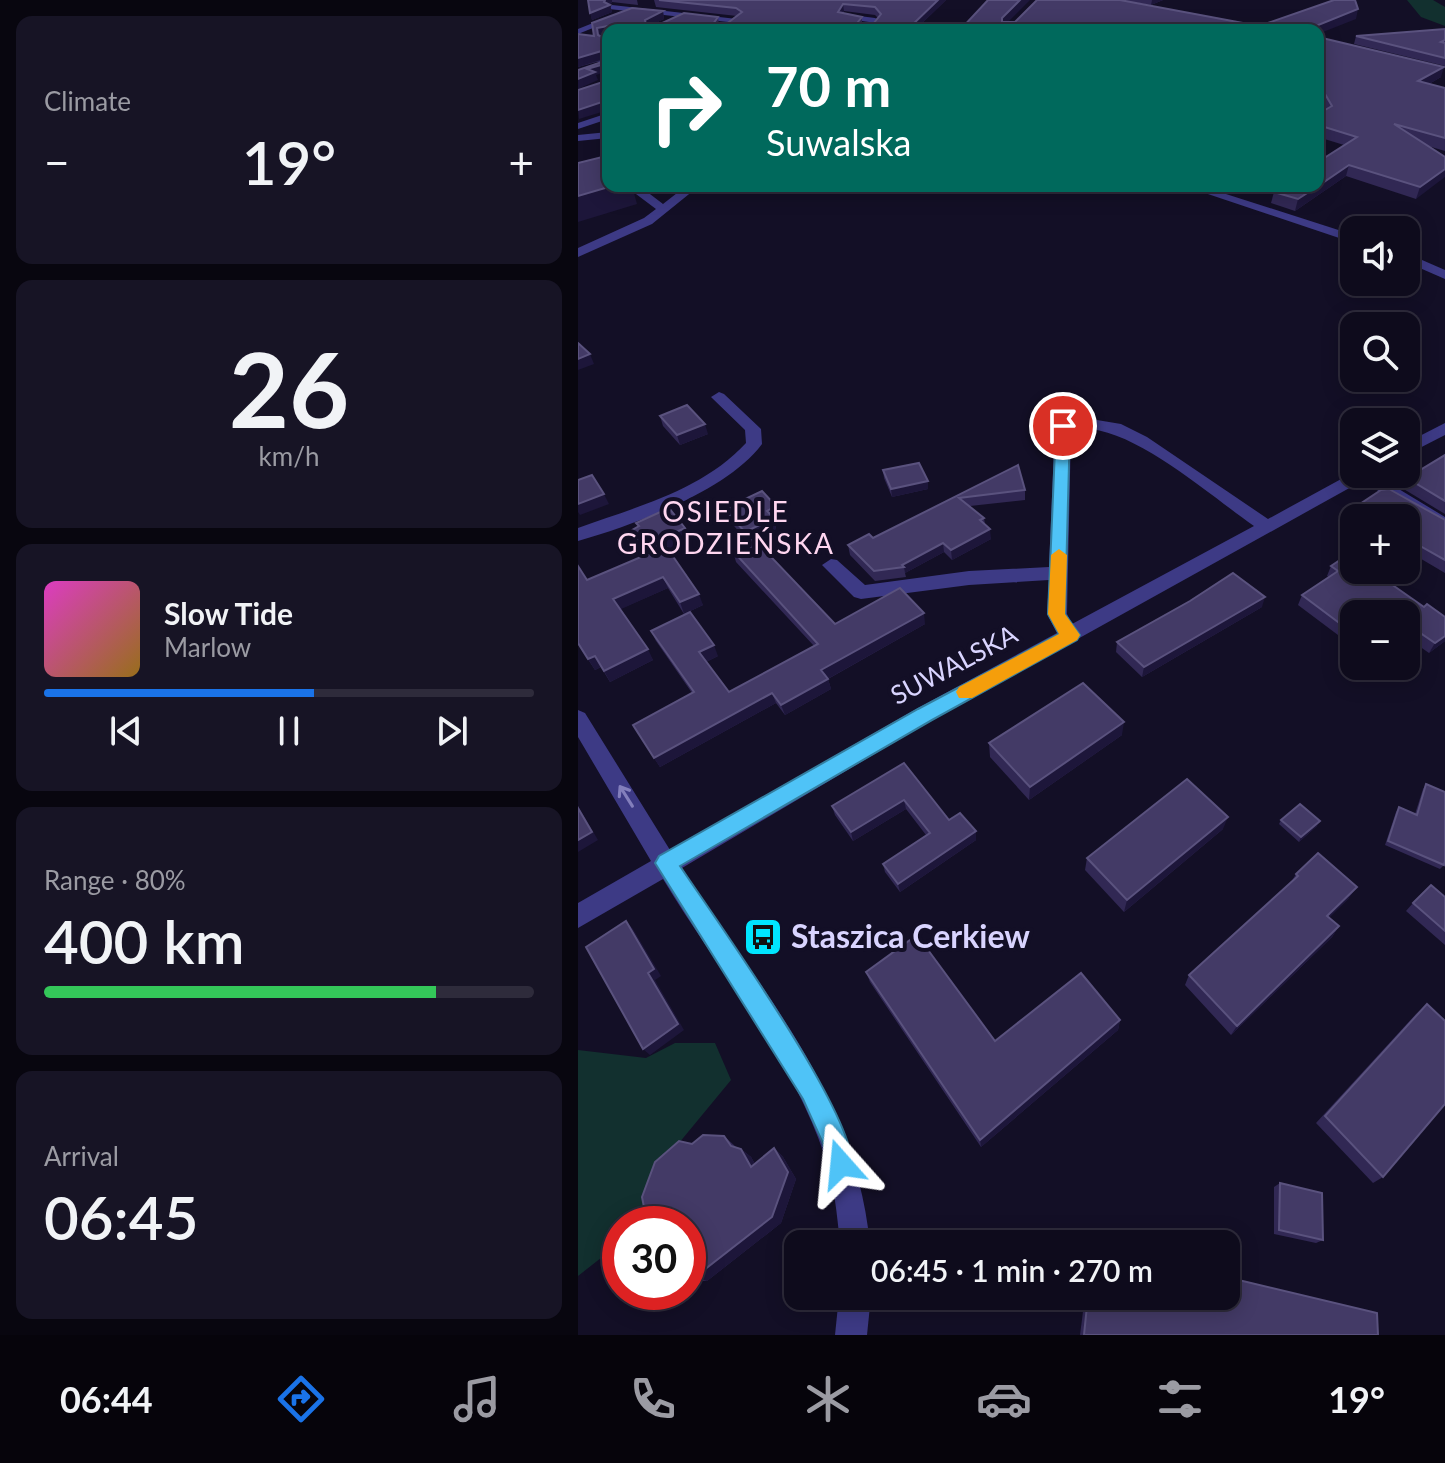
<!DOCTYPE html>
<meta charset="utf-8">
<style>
body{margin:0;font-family:Lato,sans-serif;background:#171425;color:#f1f3f6;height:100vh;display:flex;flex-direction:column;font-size:30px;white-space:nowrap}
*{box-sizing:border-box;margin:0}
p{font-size:26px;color:#9b9ba3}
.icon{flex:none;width:44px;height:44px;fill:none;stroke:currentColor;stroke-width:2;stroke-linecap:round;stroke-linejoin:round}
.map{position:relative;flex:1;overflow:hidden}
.sheet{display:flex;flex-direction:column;gap:16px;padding:16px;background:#08060f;width:578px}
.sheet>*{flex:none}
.top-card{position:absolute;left:24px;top:24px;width:722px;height:168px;border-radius:16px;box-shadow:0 4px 20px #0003,0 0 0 2px #2e2b3b;background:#00695c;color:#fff;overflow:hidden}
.tools{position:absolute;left:762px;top:216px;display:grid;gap:16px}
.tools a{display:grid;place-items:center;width:80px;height:80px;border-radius:16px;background:#0e0b1c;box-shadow:0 4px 20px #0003,0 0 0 2px #2e2b3b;font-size:40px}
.speed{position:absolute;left:24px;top:1206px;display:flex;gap:16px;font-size:40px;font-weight:700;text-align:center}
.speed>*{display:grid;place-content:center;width:104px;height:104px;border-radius:50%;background:#0e0b1c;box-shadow:0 4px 20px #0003,0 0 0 2px #2e2b3b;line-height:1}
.speed .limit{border:12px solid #d22;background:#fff;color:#111}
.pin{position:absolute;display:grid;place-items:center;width:68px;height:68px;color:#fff;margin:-34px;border:4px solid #fff;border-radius:50%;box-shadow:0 2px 8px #0007}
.me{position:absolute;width:88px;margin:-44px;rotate:342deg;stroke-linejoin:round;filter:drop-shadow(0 0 6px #0008)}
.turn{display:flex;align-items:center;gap:28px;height:168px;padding:0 32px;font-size:36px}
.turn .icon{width:104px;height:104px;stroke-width:2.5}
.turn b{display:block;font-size:56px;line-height:68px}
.big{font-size:60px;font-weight:600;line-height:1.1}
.sheet .widget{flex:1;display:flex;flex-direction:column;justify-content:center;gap:12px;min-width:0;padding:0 28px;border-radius:16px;background:#171425}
.sheet .dial{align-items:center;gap:0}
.dial b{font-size:104px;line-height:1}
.song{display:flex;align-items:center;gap:24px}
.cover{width:96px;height:96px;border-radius:12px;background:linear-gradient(135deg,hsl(310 70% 55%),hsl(40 70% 35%))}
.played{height:8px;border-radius:4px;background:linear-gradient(90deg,#1a73e8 55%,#2e2b3b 55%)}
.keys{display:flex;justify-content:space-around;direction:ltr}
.heat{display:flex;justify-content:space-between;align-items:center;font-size:44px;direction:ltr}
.charge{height:12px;border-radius:6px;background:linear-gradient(90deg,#34c759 80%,#2e2b3b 0)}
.trip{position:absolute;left:206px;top:1230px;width:456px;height:80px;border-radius:16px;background:#0e0b1c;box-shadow:0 4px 20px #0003,0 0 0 2px #2e2b3b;font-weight:600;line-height:80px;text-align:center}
.dock{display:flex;height:128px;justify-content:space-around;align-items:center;background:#06040b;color:#9b9ba3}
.dock .icon{width:56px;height:56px}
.dock .selected{color:#1a73e8}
.dock b{font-size:36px;color:#f1f3f6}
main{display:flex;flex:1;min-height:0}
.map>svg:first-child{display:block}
</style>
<main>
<section class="sheet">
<div class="widget"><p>Climate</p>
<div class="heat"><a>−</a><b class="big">19°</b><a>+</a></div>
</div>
<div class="widget dial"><b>26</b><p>km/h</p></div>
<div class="widget">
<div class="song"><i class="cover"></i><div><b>Slow Tide</b><p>Marlow</p></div></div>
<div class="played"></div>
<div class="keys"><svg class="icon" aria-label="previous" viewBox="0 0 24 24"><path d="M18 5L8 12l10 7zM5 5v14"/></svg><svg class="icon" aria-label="pause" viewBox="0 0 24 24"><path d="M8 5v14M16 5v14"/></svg><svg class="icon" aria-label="next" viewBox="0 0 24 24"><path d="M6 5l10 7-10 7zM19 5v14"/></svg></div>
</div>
<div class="widget"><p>Range · 80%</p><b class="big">400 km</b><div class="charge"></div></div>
<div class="widget"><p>Arrival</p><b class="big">06:45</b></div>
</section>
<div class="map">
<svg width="867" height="1335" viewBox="0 0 867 1335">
<rect width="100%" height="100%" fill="#130f26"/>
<g fill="#12302f">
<polygon points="829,0 855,0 867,7 867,26 843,17"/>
<polygon points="97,1043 137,1043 153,1080 82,1166 58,1224 42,1224 42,1243 0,1276 0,1050 68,1058"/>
</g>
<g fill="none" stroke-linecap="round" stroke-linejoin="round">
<g fill="#3d3a85" fill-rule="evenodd">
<polygon points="34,5 159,19 163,21 149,30 139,30 150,22 31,9"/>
<polygon points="266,14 297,18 301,20 293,30 284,30 291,22 263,18"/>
<polygon points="35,15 42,17 0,34 0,29"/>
<polygon points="0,53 30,57 30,63 0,59"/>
<polygon points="30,113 30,119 0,129 0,123"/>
<polygon points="30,132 30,138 0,141 0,135"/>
<polygon points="58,186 70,186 68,191 85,204 108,186 121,186 74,224 0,257 0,248 66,218 78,209 58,194"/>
<polygon points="606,186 623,186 776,235 776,243"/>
<polygon points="828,253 867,270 867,279 828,262"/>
<path d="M 141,392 L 146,394 L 183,429 L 184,444 C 149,491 56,525 0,541 L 0,528 C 58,507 125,490 168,443 L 167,430 L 133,397 Z"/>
<path d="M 513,419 L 543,424 L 569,437 L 690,519 L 776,472 L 796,474 L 867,517 L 867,531 L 784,481 L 354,720 L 104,868 C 182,991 277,1092 292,1244 L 262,1244 C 259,1213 256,1183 246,1154 C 212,1053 139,969 85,879 L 0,928 L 0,903 L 73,861 L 0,737 L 0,710 L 7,713 L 92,850 L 340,708 L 479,633 L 469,614 L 471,580 L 391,585 L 283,599 L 276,597 L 244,565 L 253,559 L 259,560 L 287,585 L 391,571 L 471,567 L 477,426 L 485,421 ZM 513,429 C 564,435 633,496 676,526 L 494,624 L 489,614 L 493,430 Z"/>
<polygon points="867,423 867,435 828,455 828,443"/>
<polygon points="261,1296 293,1296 289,1335 257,1335"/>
</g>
</g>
<g fill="#312854" fill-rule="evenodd">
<polygon points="10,0 59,0 60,5 34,2 32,5 34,12 14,20"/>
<path d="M 76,0 L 368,0 L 337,30 L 30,30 L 30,34 L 22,36 L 28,39 L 30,37 L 30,59 L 0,67 L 0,34 L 16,36 L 14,23 L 54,8 L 85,11 L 86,19 L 73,25 L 80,25 L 106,13 L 140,17 L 141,25 L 147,25 L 159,16 L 78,7 ZM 266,11 L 297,15 L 300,18 L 295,24 L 284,25 L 284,17 L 265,13 Z"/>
<polygon points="542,0 585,0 573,5"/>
<polygon points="867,29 867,66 776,44 778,36"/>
<polygon points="740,37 863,77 851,84 867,88 867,151 850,146 867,157 838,199 768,176 717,211 693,203 696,192 766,145 740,137 740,114 747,110 740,97"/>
<polygon points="82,416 130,434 102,445 85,426"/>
<polygon points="867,455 867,514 824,488 829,478"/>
<polygon points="440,465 447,490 447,500 392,506 406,518 407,524 413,539 374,560 366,552 327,573 328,577 297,581 272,555 270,545 295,538"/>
<polygon points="305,470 350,489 314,497 306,478"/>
<polygon points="198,506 201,516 196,519 198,529 170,542 150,519 146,509"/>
<polygon points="776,508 867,520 867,573 828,550 828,518 776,518 776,520 772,518"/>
<polygon points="58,523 112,539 90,549 125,605 106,614 90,588 42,609 75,660 32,682 23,667 17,670 0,644 9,580 68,555 59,542 54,530 60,527"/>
<polygon points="155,551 257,624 347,624 250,679 253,689 207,715 198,703 82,767 61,735 114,693 78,641 73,631 140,656 128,662 151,692 236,646 158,562"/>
<polygon points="771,554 776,558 776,570 793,570 846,607 849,604 867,617 867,641 851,653 828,637 828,614 776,614 776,647 720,605 724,595 751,577 749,576 753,566"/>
<polygon points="684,607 564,677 538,652 539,642"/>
<polygon points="544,735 451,800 412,757 411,743"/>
<polygon points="326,763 371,820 398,840 322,892 307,872 305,864 348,835 328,809 275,841 257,815 254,806"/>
<polygon points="848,784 867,792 867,790 867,861 866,865 862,869 807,845 818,812 821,807 837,814 845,789"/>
<polygon points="703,820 739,826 721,842 701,824"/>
<polygon points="645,829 546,912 507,870 509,858"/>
<polygon points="718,874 771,898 751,917 761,926 754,937 653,1035 607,985 611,975 712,884"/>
<polygon points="867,897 867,945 828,911 835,903"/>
<polygon points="288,972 417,1041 542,1020 540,1030 403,1147 292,982"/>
<polygon points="849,1004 805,1177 795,1183 738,1123 838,1014"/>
<polygon points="146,1136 158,1147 163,1149 173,1157 177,1164 196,1148 205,1157 218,1179 203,1223 129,1281 110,1281 110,1224 114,1144"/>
<polygon points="702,1183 745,1240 738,1243 696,1234 696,1187"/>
<polygon points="507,1296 648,1296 800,1335 502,1335"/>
</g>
<g fill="#1d163a">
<polygon points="27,0 34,0 34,2 32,5 34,12 14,20 12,13"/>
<polygon points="360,0 368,0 337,30 329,30"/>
<polygon points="442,0 452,0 424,28 424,18"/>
<polygon points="574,0 585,0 573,5"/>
<polygon points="265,4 266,11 261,20 260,12"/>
<polygon points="780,9 778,19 740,34 740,30 728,30"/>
<polygon points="85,11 86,19 69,27 67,20"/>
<polygon points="202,25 203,30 159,30"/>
<polygon points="30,26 30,34 21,36 19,28"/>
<polygon points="27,50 29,58 0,67 0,58"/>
<polygon points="30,63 30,71 18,75 20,80 0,89 0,79 9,69"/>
<polygon points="866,67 863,77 837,92 840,81"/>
<polygon points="30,101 30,110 1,119 0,110"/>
<polygon points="771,165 768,176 717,211 720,199"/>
<polygon points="867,169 867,177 838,199 842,187"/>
<polygon points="34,186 54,186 59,204 0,222 0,196"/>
<polygon points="12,354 16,364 0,370 0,359"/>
<polygon points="127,424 130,434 102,445 99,435"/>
<polygon points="350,481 350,489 314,497 313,489"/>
<polygon points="26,494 31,504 2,515 0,512 0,504"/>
<polygon points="198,506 201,516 196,519 198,529 170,542 167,532 189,511"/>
<polygon points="107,528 112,539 88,550 83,539"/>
<polygon points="412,529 413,539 374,560 373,550"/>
<polygon points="365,543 366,552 327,573 326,567 324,565"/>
<polygon points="85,577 90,588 41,610 35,599"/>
<polygon points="121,594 125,605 106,614 102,602"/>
<polygon points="687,597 684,607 564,677 566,667"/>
<polygon points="346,613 347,624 246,681 243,670"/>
<polygon points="867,636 867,641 851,653 857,643"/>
<polygon points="136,645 140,656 126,663 121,652"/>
<polygon points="70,649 75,660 32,682 26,671"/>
<polygon points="17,656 23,667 17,670 10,659"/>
<polygon points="250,679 253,689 207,715 203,705"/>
<polygon points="194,693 198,703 82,767 76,758"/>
<polygon points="546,722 544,735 451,800 452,787"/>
<polygon points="326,800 328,809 275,841 273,832"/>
<polygon points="0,806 20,840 0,852"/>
<polygon points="650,817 645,829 546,912 549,900"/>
<polygon points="742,821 739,826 721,842 723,837"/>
<polygon points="398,831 398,840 322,892 320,884"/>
<polygon points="779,887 771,898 742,927 749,916"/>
<polygon points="48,921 55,929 83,976 77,980 106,1030 72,1055 65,1049 70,973"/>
<polygon points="761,926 754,937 653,1035 659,1026"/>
<polygon points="542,1020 540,1030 403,1147 402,1140"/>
<polygon points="196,1148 205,1157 218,1179 203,1223 129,1281 117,1277"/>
<polygon points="163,1149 173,1157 183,1175 173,1167"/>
</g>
<g fill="#433a66" stroke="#5a527e" stroke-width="2" fill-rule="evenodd">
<polygon points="10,0 27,0 26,2 32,5 12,13"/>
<path d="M 81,0 L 360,0 L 329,30 L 193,30 L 202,25 L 159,30 L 30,30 L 30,26 L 19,28 L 20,35 L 28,39 L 30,37 L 30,53 L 27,50 L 0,58 L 0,34 L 16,36 L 14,23 L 54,8 L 85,11 L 67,20 L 68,25 L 80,25 L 106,13 L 140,17 L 135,24 L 147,25 L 164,12 L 158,8 ZM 265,4 L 297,7 L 303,14 L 295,24 L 283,25 L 280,22 L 284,17 L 260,12 Z"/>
<polygon points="410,0 442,0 424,18 424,22 437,22 459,0 542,0 681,26 756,0 777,0 780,9 728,30 382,30"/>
<polygon points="867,29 867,40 863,42 867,43 867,58 778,36"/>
<polygon points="740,37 866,67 840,81 867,88 867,138 816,124 867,157 867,169 842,187 771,165 740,186 740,162 779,137 740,125 740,114 754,106 740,82"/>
<polygon points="30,60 30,63 9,69 17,72 0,79 0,70"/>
<polygon points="30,78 30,100 0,110 0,90 28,81"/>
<polygon points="24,157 30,162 30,186 34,186 0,196 0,163"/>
<polygon points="704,186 740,186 720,199 696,192"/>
<polygon points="0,343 12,354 0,359"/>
<polygon points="109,405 127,424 99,435 82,416"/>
<polygon points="867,455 867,501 829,478"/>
<polygon points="341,463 350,481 313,489 305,470"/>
<polygon points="440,465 447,490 381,498 406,518 402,520 412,529 373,550 365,543 324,565 326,567 296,571 270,545 291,534 295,538"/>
<polygon points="14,475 26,494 0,504 0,480"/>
<polygon points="811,489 867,520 867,560 828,538 828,518 793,518 776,508 803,490"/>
<polygon points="184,491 198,506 189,511 196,518 167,532 146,509"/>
<polygon points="91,508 107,528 83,539 121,594 102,602 85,577 35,599 70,649 26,671 17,656 10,659 0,643 0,566 9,580 70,554 54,530 61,526 58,523"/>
<polygon points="176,539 257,624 322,588 346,613 243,670 250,679 203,705 194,693 76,758 55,725 116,692 73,631 112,612 136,645 121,652 151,692 240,644 155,551"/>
<polygon points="771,554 776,558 776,570 793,570 846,607 849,604 867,617 867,636 857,643 832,626 828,628 828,614 776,614 776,634 724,595 760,571 753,566"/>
<polygon points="655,573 687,597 566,667 539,642 612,601"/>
<polygon points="505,683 546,722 452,787 411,743"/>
<polygon points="326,763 371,820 382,813 398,831 320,884 305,864 352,833 326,800 273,832 254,806"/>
<polygon points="609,779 650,817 549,900 509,858"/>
<polygon points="848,784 867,792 867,861 866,865 810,841 821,807 839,815"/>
<polygon points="722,804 742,821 723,837 703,820"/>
<polygon points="0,808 14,832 0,840"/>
<polygon points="740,853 779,887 749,916 761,926 659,1026 611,975 720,876 718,874"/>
<polygon points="853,885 867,897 867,931 835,903"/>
<polygon points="48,921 76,969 70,973 100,1024 65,1049 8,947"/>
<polygon points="339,935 417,1041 503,973 542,1020 402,1140 288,972"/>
<polygon points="849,1004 867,1021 867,1104 805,1177 747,1116"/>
<polygon points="125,1135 146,1136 153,1146 163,1149 173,1167 196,1148 210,1172 194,1217 117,1277 110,1277 110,1224 57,1224 66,1207 64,1197 77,1162 101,1141 114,1144"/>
<polygon points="702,1183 744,1193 745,1240 701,1230"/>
<polygon points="648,1277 799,1313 800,1335 506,1335 510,1296 648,1296"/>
</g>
<defs><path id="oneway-shaft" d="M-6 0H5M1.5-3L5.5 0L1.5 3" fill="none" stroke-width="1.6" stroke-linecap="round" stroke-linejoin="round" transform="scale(2)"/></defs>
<use stroke="#837fbc" href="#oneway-shaft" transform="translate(48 796) rotate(-122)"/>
<path fill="#4fc3f7" stroke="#337fa1" stroke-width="2" d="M 485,422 L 492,426 L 487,614 L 502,635 L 499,640 L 354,720 L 102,866 C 133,913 290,1130 273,1173 L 263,1177 L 254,1173 L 244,1141 L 225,1099 L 77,863 L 81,856 L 340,709 L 481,634 L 470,614 L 478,426 Z"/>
<polygon fill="#f59e0b" points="481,549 489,555 487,614 502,635 499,640 394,698 381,698 378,692 381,687 481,634 470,614 473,555"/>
<defs>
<g id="bus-square" transform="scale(2)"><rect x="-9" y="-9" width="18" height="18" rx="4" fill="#00e5ff" stroke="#130f26"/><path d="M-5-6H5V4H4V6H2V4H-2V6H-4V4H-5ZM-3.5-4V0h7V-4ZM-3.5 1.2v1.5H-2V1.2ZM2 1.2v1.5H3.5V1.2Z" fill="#111"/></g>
</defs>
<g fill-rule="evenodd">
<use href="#bus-square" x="185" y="937"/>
</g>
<g text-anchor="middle" stroke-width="8" stroke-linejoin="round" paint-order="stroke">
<g font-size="26" fill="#d9d4ff" stroke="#130f26">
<text transform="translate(376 665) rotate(-28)" y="9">SUWALSKA</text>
</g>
<g font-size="28" letter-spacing="2" fill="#ffd6f0" stroke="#130f26">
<text x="148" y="522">OSIEDLE<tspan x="148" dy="32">GRODZIEŃSKA</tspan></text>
</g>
<g font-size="32" font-weight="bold" fill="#d9d4ff" stroke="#130f26" text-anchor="start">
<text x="213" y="948">Staszica Cerkiew</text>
</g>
</g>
</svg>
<div class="tools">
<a><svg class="icon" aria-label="sound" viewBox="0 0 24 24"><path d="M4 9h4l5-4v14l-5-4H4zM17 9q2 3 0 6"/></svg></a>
<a><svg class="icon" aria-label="search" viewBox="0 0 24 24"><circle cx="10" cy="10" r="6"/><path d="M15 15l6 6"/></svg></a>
<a><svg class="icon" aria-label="layers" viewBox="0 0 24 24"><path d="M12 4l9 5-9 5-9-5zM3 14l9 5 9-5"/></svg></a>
<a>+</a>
<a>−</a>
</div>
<div class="speed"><div class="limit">30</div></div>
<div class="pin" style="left:485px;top:426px;background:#d93025"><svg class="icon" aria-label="arrive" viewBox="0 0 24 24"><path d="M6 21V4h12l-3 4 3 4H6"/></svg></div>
<svg class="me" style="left:263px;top:1164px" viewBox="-20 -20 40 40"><path d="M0-17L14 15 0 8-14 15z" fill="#4fc3f7" stroke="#fff" stroke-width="4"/></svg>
<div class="trip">06:45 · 1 min · 270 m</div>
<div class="top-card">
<div class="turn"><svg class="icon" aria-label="right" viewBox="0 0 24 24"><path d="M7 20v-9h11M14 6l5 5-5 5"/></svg><div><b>70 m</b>Suwalska</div></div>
</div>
</div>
</main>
<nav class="dock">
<b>06:44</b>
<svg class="icon selected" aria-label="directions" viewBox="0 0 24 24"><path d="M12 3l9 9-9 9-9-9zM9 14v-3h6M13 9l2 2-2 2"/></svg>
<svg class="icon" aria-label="music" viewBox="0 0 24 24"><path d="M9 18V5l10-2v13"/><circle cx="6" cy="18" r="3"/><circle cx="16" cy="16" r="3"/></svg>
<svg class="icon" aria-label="phone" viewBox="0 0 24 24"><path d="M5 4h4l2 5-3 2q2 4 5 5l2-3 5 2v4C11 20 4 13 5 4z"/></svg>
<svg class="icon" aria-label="climate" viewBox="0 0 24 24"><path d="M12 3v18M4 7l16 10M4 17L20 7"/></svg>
<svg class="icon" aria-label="car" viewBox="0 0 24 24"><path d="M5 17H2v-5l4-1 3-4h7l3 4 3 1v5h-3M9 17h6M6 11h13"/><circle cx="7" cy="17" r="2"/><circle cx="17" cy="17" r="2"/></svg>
<svg class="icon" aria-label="filters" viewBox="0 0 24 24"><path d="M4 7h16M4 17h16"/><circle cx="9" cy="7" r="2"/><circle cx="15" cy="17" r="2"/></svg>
<b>19°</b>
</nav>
